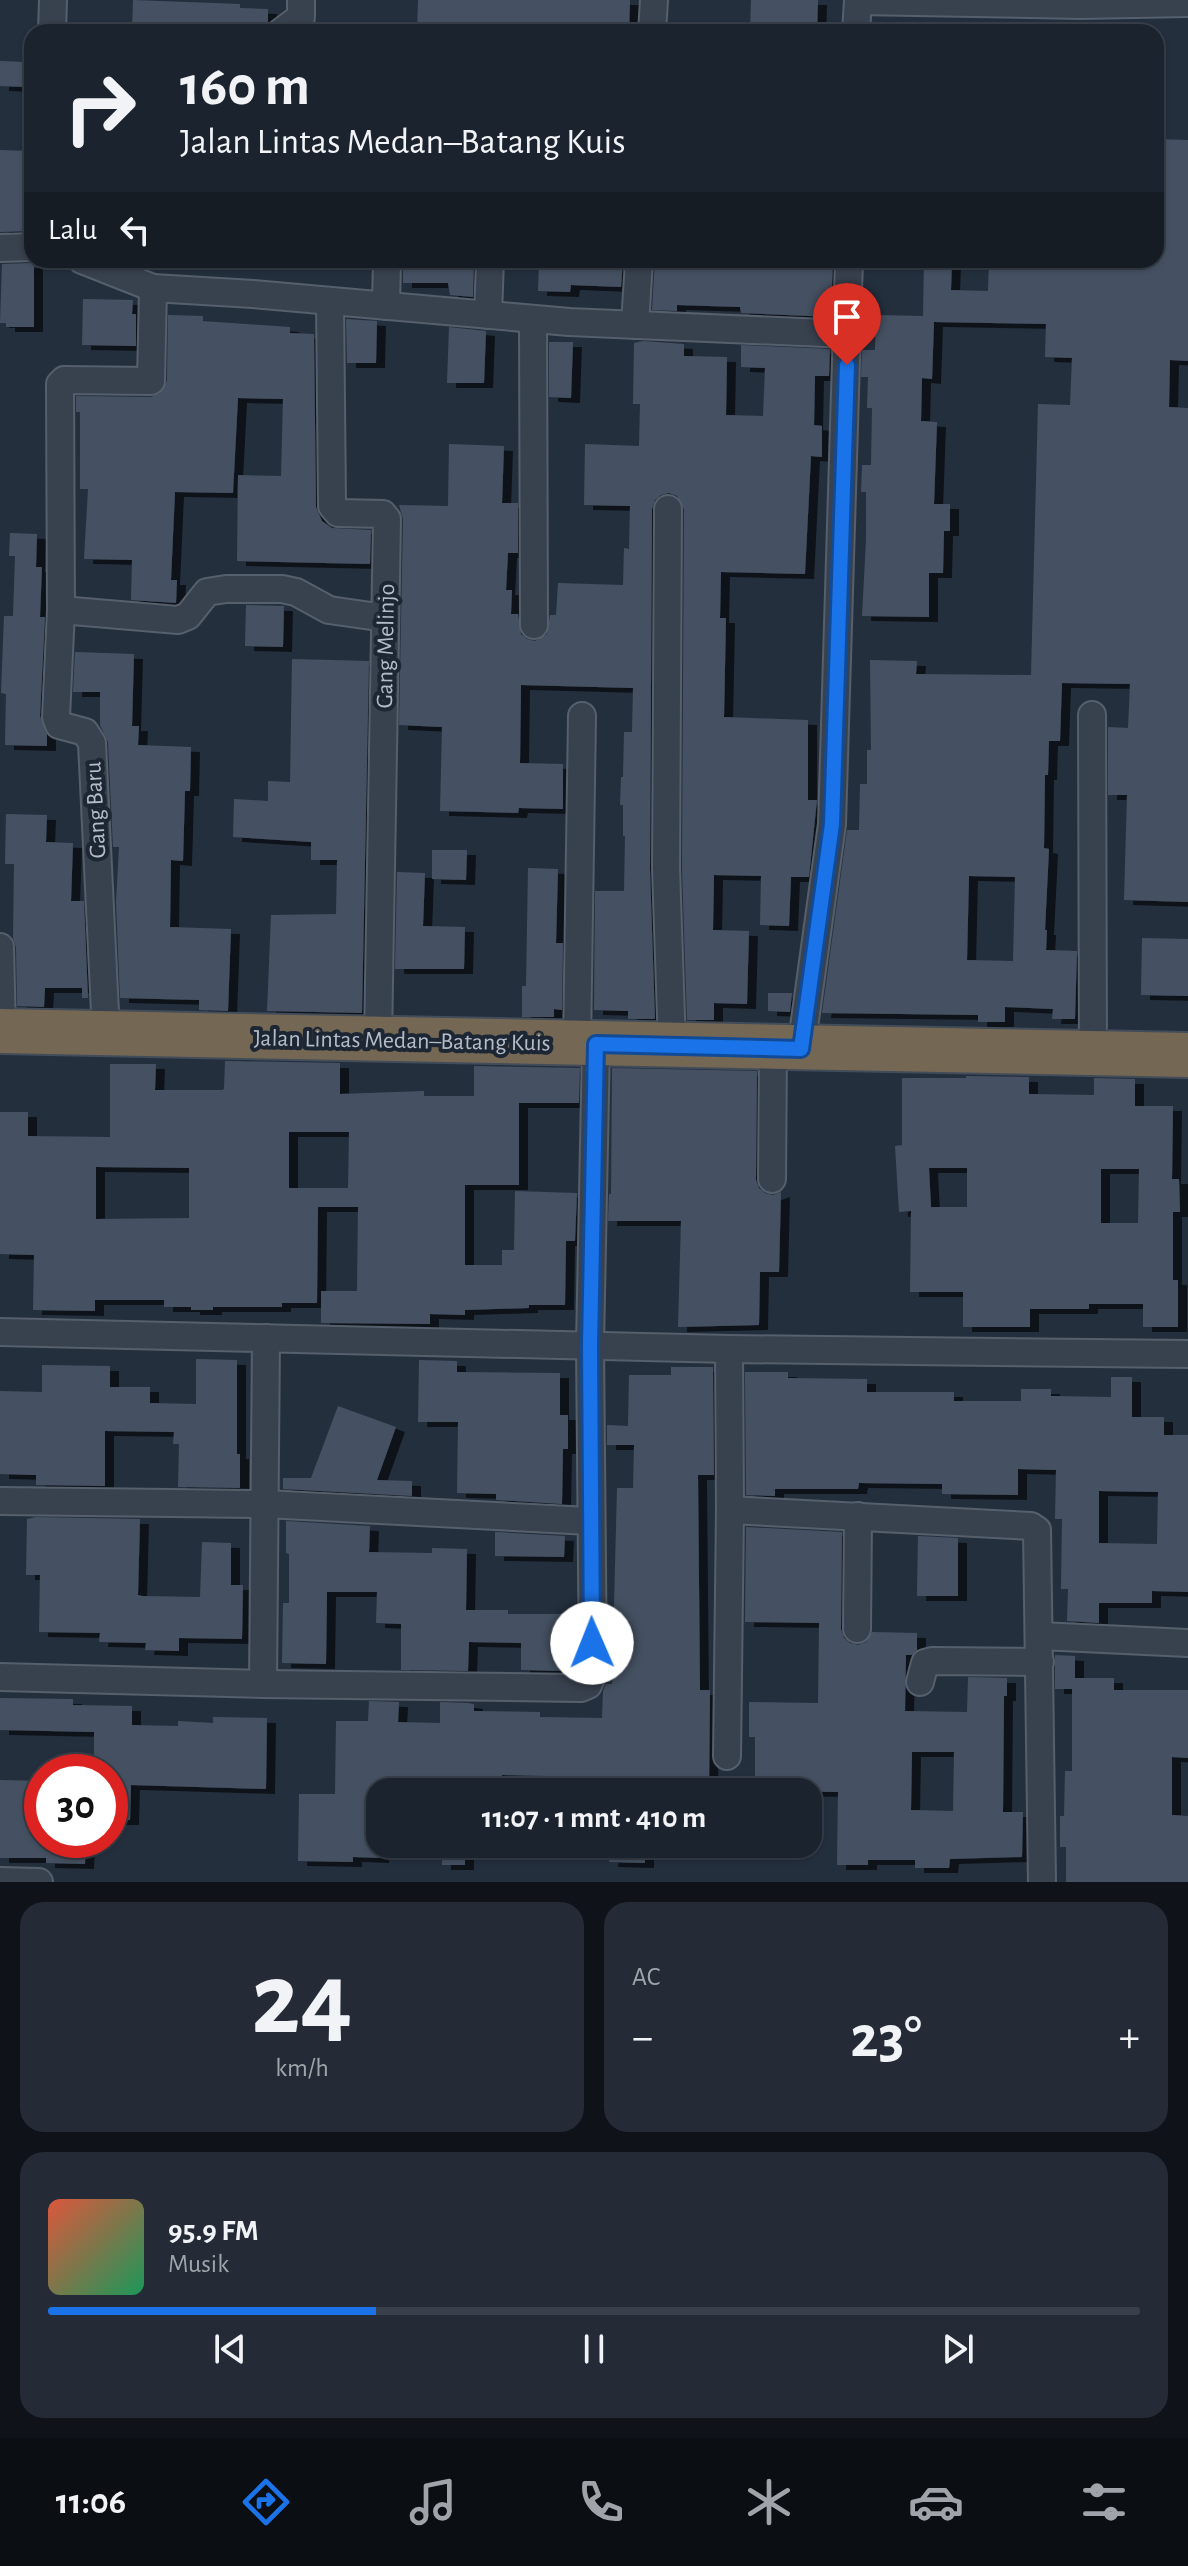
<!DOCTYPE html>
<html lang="id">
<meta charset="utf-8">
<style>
body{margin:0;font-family:"Alegreya Sans",sans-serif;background:#242b36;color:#f1f3f6;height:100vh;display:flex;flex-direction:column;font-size:30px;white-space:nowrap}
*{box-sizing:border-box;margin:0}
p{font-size:26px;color:#a0a4aa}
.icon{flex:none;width:44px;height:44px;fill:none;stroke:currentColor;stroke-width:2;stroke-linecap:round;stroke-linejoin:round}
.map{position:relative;height:1882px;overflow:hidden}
.details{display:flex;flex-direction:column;gap:20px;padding:20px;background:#0f1319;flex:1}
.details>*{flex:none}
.top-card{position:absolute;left:24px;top:24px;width:1140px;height:244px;border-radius:24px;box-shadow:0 2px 6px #0004,0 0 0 2px #39404a;background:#1b232e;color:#f1f3f6;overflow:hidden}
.speed{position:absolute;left:24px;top:1754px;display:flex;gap:16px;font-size:40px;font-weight:700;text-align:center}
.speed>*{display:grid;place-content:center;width:104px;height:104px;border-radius:50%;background:#1b232e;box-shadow:0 2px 6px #0004,0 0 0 2px #39404a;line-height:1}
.speed .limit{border:12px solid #d22;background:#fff;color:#111}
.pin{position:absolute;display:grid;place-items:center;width:68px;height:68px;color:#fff;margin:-82px -34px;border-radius:50% 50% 50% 0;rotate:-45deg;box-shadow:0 0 8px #0007}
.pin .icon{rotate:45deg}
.me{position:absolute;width:88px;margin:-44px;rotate:359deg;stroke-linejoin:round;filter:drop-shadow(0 0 6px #0008)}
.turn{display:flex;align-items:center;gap:28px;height:168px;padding:0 24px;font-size:36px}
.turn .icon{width:104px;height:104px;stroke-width:2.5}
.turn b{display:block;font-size:56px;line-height:68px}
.then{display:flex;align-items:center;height:76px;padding:0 24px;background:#0003;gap:16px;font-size:30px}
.big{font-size:60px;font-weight:700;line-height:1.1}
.details .card{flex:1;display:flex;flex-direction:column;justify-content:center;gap:12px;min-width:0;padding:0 28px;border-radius:24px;background:#242b36}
.details .dial{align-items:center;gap:0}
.dial b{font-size:104px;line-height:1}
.song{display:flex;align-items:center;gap:24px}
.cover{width:96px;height:96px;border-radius:12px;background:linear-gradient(135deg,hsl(10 70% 55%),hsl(150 70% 35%))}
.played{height:8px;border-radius:4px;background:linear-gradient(90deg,#1a73e8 30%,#39404a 30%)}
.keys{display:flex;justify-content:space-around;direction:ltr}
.heat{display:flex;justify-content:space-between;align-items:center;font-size:44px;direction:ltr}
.details .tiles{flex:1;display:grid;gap:20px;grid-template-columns:1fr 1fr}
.card:last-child{grid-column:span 2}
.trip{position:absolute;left:366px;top:1778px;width:456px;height:80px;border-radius:24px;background:#1b232e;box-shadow:0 2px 6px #0004,0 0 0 2px #39404a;font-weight:700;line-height:80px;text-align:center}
.menu{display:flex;height:128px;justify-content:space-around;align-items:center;background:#0b0e12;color:#a0a4aa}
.menu .icon{width:56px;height:56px}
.menu .selected{color:#1a73e8}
.menu b{font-size:36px;color:#f1f3f6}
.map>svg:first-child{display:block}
</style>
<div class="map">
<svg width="1188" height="1882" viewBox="0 0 1188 1882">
<defs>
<filter id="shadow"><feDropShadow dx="9" dy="5" stdDeviation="0" flood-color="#0009"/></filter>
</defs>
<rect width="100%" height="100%" fill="#242f3e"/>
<g fill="#455162" fill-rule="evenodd" filter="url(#shadow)">
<polygon points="133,0 240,4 240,8 268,9 268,24 265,32 132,32"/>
<polygon points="418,0 630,0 629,32 417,32"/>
<polygon points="751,0 818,0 817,32 750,32"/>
<polygon points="0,61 26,62 25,87 0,86"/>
<path d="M 1156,139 L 1188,140 L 1188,361 L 1170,360 L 1169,407 L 1188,408 L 1188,902 L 1124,900 L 1127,795 L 1108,795 L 1108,727 L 1128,728 L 1130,684 L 1062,683 L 1060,741 L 1049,741 L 1048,775 L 1045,775 L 1044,848 L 1049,849 L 1045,930 L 1047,930 L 1046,950 L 1077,951 L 1075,1019 L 1052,1019 L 1053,1009 L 1005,1007 L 1005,1022 L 978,1022 L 978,1015 L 822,1013 L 847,830 L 859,830 L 860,784 L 867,784 L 867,750 L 871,750 L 870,660 L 917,661 L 916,674 L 1031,675 L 1038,404 L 1070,405 L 1072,358 L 1045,357 L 1046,324 L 934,322 L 932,379 L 922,378 L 921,421 L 937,422 L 934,504 L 950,504 L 950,531 L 944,531 L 943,573 L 929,573 L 929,617 L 862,616 L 866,540 L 866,492 L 861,492 L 862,465 L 871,465 L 872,408 L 867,408 L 868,377 L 861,377 L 862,350 L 875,350 L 876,315 L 923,316 L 924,260 L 952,260 L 951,290 L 988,291 L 989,260 L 1156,260 ZM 969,876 L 1015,877 L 1013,961 L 967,960 Z"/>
<polygon points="0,150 32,151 32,231 0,232"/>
<polygon points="403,260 474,260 473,297 450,295 448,283 403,283"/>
<polygon points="539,260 623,260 621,287 571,285 570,292 538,291"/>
<polygon points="655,260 678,260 678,263 741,264 742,260 833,260 831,317 741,313 740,307 677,305 677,311 652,310"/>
<polygon points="32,263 34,264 34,327 6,327 6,323 0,323 2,264"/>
<polygon points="83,299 133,300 132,314 136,314 136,346 82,345"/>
<polygon points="168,315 203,316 203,321 290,327 290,333 314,334 316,507 322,521 332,528 371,530 370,564 237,561 238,475 281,476 283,399 238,398 233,493 175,492 171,580 177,580 176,603 131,600 132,560 84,559 88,489 80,489 80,412 76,412 76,396 151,397 159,394 167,381"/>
<polygon points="346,319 377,321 376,363 347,363"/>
<polygon points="449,327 486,331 484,383 447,383"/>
<polygon points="643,341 684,344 684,356 727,357 726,415 763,416 765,368 741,367 741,345 830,349 829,376 815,376 814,425 822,426 822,457 811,456 805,574 721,572 720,618 726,618 724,717 808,720 808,800 817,800 809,877 791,877 789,926 760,925 761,876 714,875 713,930 749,931 747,1004 714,1003 714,1020 687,1020 682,868 684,509 677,496 669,493 661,495 655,500 652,509 650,869 655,1019 628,1019 628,1011 594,1010 595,891 624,891 625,836 623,836 623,805 620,805 621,777 623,777 624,732 632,732 633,688 521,685 520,763 563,764 563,809 519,808 518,813 440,811 442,727 399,725 403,519 399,505 448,506 449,444 504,446 502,503 518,503 518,553 508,553 506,590 512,590 511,614 518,614 521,634 527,639 535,641 547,634 550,615 556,615 558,583 623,585 624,548 629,549 630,506 584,505 585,444 639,446 640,404 633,404 634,343"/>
<polygon points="549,342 573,342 571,398 549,397"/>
<polygon points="10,533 37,534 36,567 42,567 40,617 45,617 40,716 47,735 47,746 5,745 6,694 1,693 4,616 13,616 15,556 9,556"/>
<polygon points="246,605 284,606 283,647 245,646"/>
<polygon points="75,652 134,654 132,726 139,726 138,745 191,747 190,791 185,791 183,861 171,860 170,927 231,929 228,1011 199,1010 199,1000 120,998 116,902 119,847 113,847 108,742 100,725 100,692 73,692"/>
<polygon points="292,659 369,661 362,1013 267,1011 271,915 336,914 337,860 311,860 311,842 233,837 234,799 268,801 268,781 290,782"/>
<polygon points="6,814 47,815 46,842 73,843 71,901 84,901 88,998 82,998 82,988 45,988 44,1007 17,1006 16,947 13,938 14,864 5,864"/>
<polygon points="432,850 467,850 466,880 432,879"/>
<polygon points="528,868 558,869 556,943 563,943 562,1010 554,1009 554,1017 522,1017 522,986 526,986"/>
<polygon points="397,872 425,873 423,926 465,927 464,969 395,969"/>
<polygon points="1142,938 1188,939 1188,996 1141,995"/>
<polygon points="768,993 792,993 790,1012 768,1011"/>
<path d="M 225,1061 L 340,1063 L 340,1094 L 424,1091 L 424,1096 L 474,1096 L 474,1066 L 580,1068 L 579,1103 L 519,1103 L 519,1185 L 465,1185 L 465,1265 L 502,1265 L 502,1250 L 514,1250 L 515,1191 L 577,1193 L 575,1241 L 566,1241 L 565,1305 L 529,1305 L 529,1308 L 465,1310 L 465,1315 L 430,1314 L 430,1324 L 321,1323 L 321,1291 L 357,1291 L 358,1207 L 318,1207 L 317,1303 L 282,1303 L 282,1307 L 213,1307 L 213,1310 L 191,1310 L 191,1307 L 164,1307 L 164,1300 L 95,1300 L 95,1311 L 33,1310 L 34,1255 L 0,1254 L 0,1112 L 28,1112 L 28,1136 L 110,1137 L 110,1064 L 156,1064 L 155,1090 L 222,1090 L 224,1089 ZM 289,1132 L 349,1132 L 348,1188 L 289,1188 ZM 96,1167 L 189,1168 L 189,1218 L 96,1219 Z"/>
<polygon points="612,1068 757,1071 756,1180 759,1188 765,1193 773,1195 781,1192 779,1272 760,1272 759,1325 678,1327 681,1221 608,1221 609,1194 611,1194"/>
<path d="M 966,1076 L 1029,1077 L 1029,1094 L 1094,1095 L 1094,1078 L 1135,1079 L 1135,1106 L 1173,1106 L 1172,1179 L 1179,1179 L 1180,1212 L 1173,1212 L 1173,1280 L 1178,1280 L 1178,1327 L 1143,1327 L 1143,1304 L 1089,1304 L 1089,1309 L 1030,1309 L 1030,1327 L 963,1327 L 963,1292 L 910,1292 L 911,1211 L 899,1212 L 895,1146 L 902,1145 L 902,1078 L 966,1078 ZM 929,1168 L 967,1168 L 967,1207 L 931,1207 ZM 1101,1169 L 1139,1169 L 1138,1223 L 1101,1223 Z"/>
<polygon points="196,1359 237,1360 237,1454 240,1454 240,1488 178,1487 179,1444 173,1444 174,1432 105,1431 105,1486 36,1485 36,1475 0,1474 0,1391 42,1392 42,1365 110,1366 110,1387 150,1387 150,1403 196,1404"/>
<polygon points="419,1360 457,1361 457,1372 560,1373 560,1415 568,1415 568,1449 563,1449 562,1504 496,1500 496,1494 457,1493 458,1422 418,1422"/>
<polygon points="671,1367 713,1367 714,1475 698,1475 700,1690 710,1690 709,1792 626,1792 626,1786 546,1785 546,1776 502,1775 502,1778 473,1778 473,1781 435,1780 435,1792 380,1792 380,1858 353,1857 353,1862 298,1861 299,1794 335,1794 336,1721 368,1721 369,1701 399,1702 398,1722 440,1723 440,1702 468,1703 474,1704 474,1711 540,1712 540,1717 602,1718 603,1691 606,1684 612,1684 617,1488 633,1488 634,1445 607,1445 607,1425 628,1426 629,1375 671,1375"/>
<path d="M 745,1372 L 788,1372 L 788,1378 L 867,1379 L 867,1392 L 954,1392 L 954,1401 L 1021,1401 L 1021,1389 L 1051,1389 L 1051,1396 L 1111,1397 L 1111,1377 L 1132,1377 L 1132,1417 L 1164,1417 L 1164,1435 L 1188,1435 L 1188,1592 L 1152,1591 L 1152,1603 L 1099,1603 L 1099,1623 L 1067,1621 L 1068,1589 L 1061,1589 L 1062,1519 L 1055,1519 L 1056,1470 L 1018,1469 L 1018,1495 L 942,1494 L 942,1484 L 859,1483 L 858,1489 L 775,1489 L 775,1496 L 746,1495 ZM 1099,1491 L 1158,1492 L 1157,1544 L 1099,1543 Z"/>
<polygon points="338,1406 396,1427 377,1480 412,1481 412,1496 283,1489 283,1478 311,1478"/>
<polygon points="36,1517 140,1519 138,1595 142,1596 200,1597 202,1542 231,1543 231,1585 243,1585 242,1639 179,1638 179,1651 145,1650 146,1643 99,1642 100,1633 39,1632 40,1575 26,1575 27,1519"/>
<polygon points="286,1521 370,1526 369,1552 432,1553 432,1548 467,1549 466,1610 508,1610 508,1614 565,1614 564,1671 521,1670 521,1643 469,1642 468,1671 401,1670 401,1624 376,1623 377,1592 327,1592 326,1664 282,1663 283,1603 289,1603 289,1554 286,1553"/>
<path d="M 746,1527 L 842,1532 L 841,1629 L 844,1638 L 850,1643 L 858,1645 L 866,1642 L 872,1632 L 917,1633 L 917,1650 L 912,1655 L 906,1655 L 905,1711 L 967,1712 L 968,1677 L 1007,1678 L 1007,1696 L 1004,1696 L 1003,1812 L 1023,1812 L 1022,1857 L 950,1859 L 949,1868 L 915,1868 L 915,1860 L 868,1860 L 868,1865 L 837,1865 L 838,1792 L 755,1791 L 755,1737 L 749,1737 L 749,1702 L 818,1703 L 819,1623 L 745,1622 ZM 912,1752 L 954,1752 L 953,1811 L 911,1810 Z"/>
<polygon points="495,1532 565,1536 564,1557 495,1556"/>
<polygon points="918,1536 958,1538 958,1596 917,1596"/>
<polygon points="1055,1655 1075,1656 1075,1678 1114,1678 1114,1690 1188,1690 1188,1758 1172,1757 1172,1815 1188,1816 1188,1882 1066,1882 1066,1847 1060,1847 1060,1816 1064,1816 1065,1771 1072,1771 1072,1689 1055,1689"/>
<polygon points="0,1698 73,1699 73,1705 132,1706 132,1725 178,1726 178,1721 213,1723 213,1717 267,1718 266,1789 131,1785 130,1820 110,1820 110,1772 94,1772 94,1732 0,1730"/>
<polygon points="0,1780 42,1781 42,1840 86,1840 85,1864 46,1863 46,1858 0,1858"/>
<rect x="442" y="1844" width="23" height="21"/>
<polygon points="610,1844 645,1844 645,1863 609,1862"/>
</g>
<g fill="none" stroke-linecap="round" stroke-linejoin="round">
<g stroke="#565f6c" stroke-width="30">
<g id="street">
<polyline points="52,32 53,0"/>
<polyline points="281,32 301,17 301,0"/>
<polyline points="652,32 654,0"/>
<polyline points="856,32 858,1 1081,5 1188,3"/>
<polyline points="0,248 32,247"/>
<polyline points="82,260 153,288 253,294 569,322 848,334"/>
<polyline points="330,301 332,506 338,513 383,514 387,519 378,1040"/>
<polyline points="386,306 387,260"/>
<polyline points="488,315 490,260"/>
<polyline points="533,319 534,625"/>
<polyline points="635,325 639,260"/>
<polyline points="668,509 666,868 672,1047"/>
<polyline points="61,610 178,620 188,616 207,592 226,589 282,589 296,592 329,610 385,618"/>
<polyline points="1092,715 1093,1053"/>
<polyline points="0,947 2,1031"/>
<polyline points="106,1033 92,743 85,732 59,725 56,717 61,610 60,384 64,380 151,381 153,288"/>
<polyline points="577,1044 582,716"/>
<polyline points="801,1049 832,824 849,260"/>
<polyline points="772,1179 773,1049"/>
<polyline points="0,1332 729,1349 1188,1354"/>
<polyline points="729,1349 730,1510 1031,1526 1037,1530 1042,1882"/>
<polyline points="0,1501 265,1504 590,1521"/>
<polyline points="857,1629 858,1516"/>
<polyline points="1040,1636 1188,1643"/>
<polyline points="0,1677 263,1684 581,1688 588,1685 593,1674 590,1345 596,1044"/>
<polyline points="920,1682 925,1663 932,1661 1040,1662"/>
<polyline points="263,1684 266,1338"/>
<polyline points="727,1756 730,1510"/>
<polyline points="0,1881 39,1882"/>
</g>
</g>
<g stroke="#434c59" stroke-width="48">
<polyline id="highway" points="0,1031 1188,1055"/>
</g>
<use href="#street" stroke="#38414e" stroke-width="26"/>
<use href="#highway" stroke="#746855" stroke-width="44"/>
</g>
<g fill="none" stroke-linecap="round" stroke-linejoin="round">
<g stroke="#114b97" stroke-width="20">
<polyline id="route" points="592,1643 590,1345 596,1044 801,1049 832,824 847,365"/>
</g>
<use href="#route" stroke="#1a73e8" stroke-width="14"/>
</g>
<g text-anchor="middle" stroke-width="8" stroke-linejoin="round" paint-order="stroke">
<g font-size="24" fill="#b4bcc9" stroke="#1d2633">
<text transform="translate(385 646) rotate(-89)" y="8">Gang Melinjo</text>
<text transform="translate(95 810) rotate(-93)" y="8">Gang Baru</text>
<text transform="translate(402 1040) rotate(1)" y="8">Jalan Lintas Medan–Batang Kuis</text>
</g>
</g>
</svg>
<div class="speed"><div class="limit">30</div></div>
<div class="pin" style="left:847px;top:365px;background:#d93025"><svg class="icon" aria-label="arrive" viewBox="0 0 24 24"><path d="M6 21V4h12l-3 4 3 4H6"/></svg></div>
<svg class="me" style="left:592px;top:1643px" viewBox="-20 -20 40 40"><circle r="19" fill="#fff"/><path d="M0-13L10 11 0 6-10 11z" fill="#1a73e8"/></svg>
<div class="trip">11:07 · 1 mnt · 410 m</div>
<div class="top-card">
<div class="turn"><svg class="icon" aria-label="right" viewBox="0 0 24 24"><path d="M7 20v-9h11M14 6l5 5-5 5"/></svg><div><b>160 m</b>Jalan Lintas Medan–Batang Kuis</div></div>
<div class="then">Lalu<svg class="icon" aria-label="left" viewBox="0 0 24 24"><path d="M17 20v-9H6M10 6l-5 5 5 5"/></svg></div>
</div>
</div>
<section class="details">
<div class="tiles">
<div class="card dial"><b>24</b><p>km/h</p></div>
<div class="card"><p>AC</p>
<div class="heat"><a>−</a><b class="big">23°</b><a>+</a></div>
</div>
<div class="card">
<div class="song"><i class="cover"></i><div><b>95.9 FM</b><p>Musik</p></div></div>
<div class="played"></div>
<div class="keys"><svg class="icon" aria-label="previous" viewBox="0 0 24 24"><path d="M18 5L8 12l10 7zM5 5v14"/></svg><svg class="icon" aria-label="pause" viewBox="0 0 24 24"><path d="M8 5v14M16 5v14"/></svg><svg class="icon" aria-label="next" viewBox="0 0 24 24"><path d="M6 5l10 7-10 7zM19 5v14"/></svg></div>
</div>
</div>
</section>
<nav class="menu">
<b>11:06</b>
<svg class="icon selected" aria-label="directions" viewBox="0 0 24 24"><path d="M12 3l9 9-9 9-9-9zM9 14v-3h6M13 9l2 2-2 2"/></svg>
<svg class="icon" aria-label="music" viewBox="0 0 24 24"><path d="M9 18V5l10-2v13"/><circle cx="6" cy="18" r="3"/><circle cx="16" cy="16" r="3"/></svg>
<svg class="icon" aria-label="phone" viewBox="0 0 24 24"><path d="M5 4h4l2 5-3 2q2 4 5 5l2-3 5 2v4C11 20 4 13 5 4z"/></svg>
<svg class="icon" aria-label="climate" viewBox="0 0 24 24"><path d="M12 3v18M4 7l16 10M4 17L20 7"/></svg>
<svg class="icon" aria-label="car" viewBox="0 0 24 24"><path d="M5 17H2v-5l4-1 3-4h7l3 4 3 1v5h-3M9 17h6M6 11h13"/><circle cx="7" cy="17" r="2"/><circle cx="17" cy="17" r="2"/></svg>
<svg class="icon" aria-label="filters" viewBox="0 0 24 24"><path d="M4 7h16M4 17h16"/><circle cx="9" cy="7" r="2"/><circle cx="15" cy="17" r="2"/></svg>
</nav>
